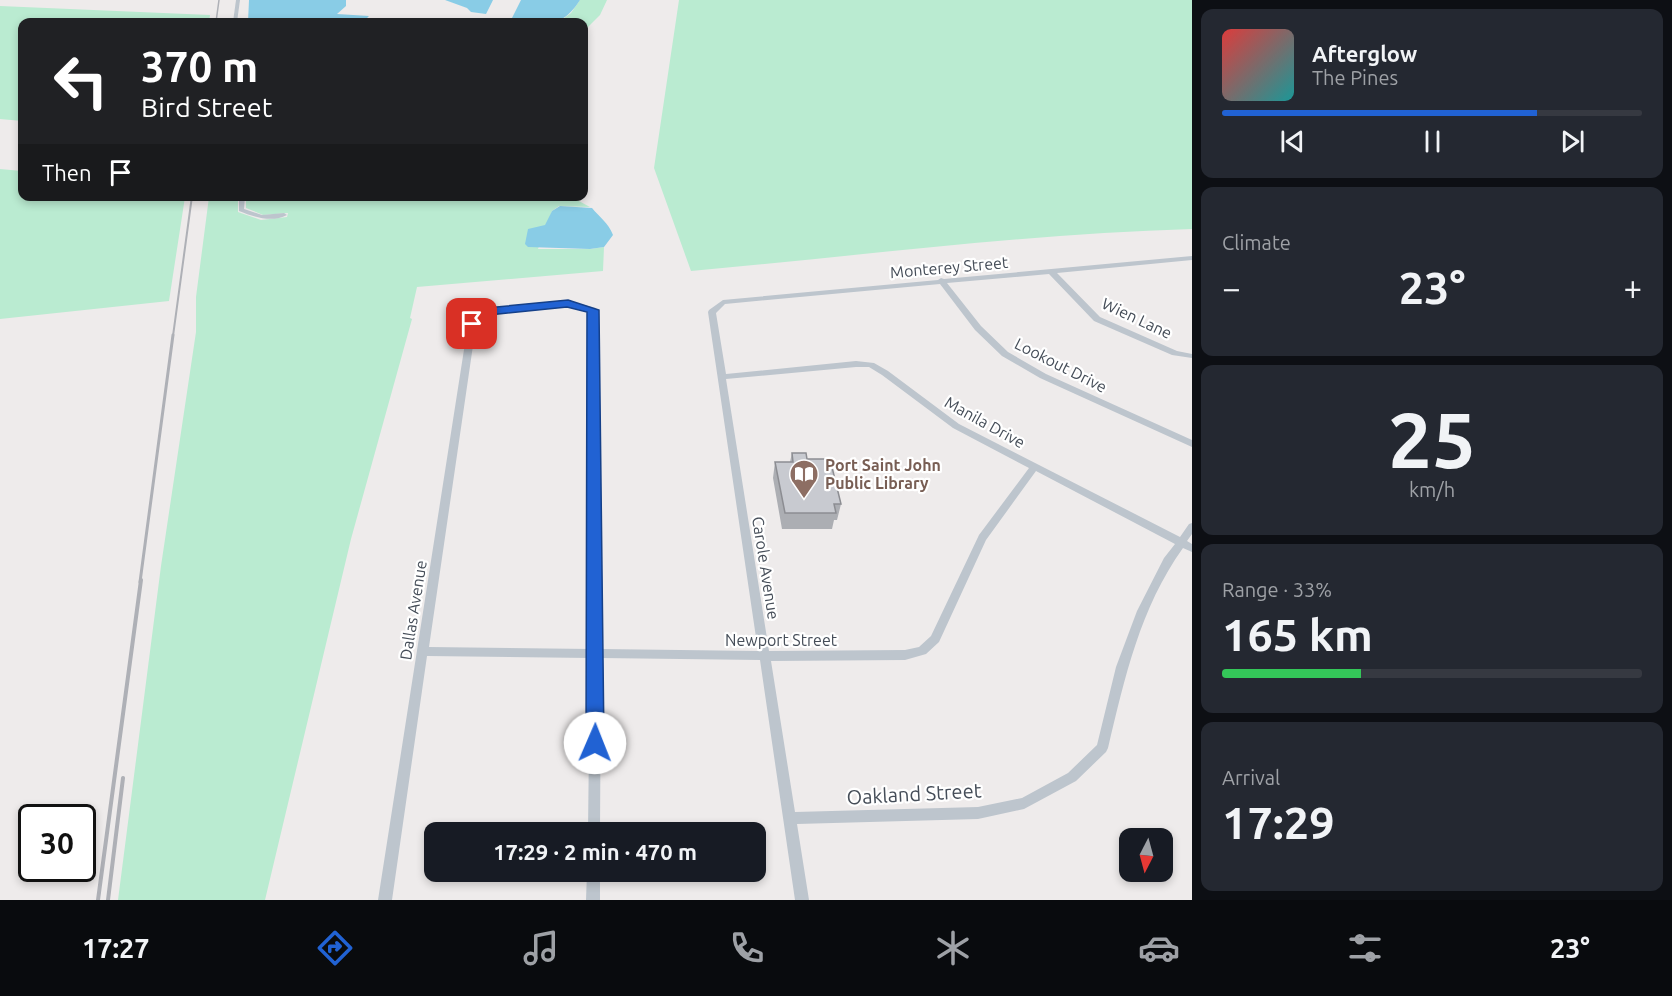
<!DOCTYPE html>
<meta charset="utf-8">
<style>
body{margin:0;font-family:Ubuntu,sans-serif;background:#242831;color:#f1f3f6;height:100vh;display:flex;flex-direction:column;font-size:22px;white-space:nowrap}
*{box-sizing:border-box;margin:0}
p{font-size:20px;color:#9ea1a6}
.icon{flex:none;width:33px;height:33px;fill:none;stroke:currentColor;stroke-width:2;stroke-linecap:round;stroke-linejoin:round}
.map{position:relative;flex:1;overflow:hidden}
.drawer{display:flex;flex-direction:column;gap:9px;padding:9px;background:#0d0f14;width:480px}
.drawer>*{flex:none}
.top-card{position:absolute;left:18px;top:18px;width:570px;height:183px;border-radius:12px;box-shadow:0 3px 9px #0003;background:#202124;color:#fff;overflow:hidden}
.needle{width:39px;rotate:186deg}
.tools{position:absolute;left:1119px;top:828px;display:grid;gap:12px}
.tools a{display:grid;place-items:center;width:54px;height:54px;border-radius:12px;background:#171b24;box-shadow:0 3px 9px #0003;font-size:30px}
.speed{position:absolute;left:18px;top:804px;display:flex;gap:12px;font-size:30px;font-weight:700;text-align:center}
.speed>*{display:grid;place-content:center;width:78px;height:78px;border-radius:50%;background:#171b24;box-shadow:0 3px 9px #0003;line-height:1}
.speed .limit{border:3px solid #111;border-radius:9px;background:#fff;color:#111}
.pin{position:absolute;display:grid;place-items:center;width:51px;height:51px;color:#fff;margin:-26px;border-radius:12px;box-shadow:0 3px 9px #0006}
.me{position:absolute;width:66px;margin:-33px;rotate:1deg;stroke-linejoin:round;filter:drop-shadow(0 0 4px #0008)}
.turn{display:flex;align-items:center;gap:21px;height:126px;padding:0 24px;font-size:27px}
.turn .icon{width:78px;height:78px;stroke-width:2.5}
.turn b{display:block;font-size:42px;line-height:51px}
.then{display:flex;align-items:center;height:57px;padding:0 24px;background:#0003;gap:12px;font-size:22px}
.big{font-size:45px;font-weight:600;line-height:1.1}
.drawer .widget{flex:1;display:flex;flex-direction:column;justify-content:center;gap:9px;min-width:0;padding:0 21px;border-radius:12px;background:#242831}
.drawer .dial{align-items:center;gap:0}
.dial b{font-size:78px;line-height:1}
.song{display:flex;align-items:center;gap:18px}
.cover{width:72px;height:72px;border-radius:9px;background:linear-gradient(135deg,hsl(0 70% 55%),hsl(180 70% 35%))}
.played{height:6px;border-radius:3px;background:linear-gradient(90deg,#2162d3 75%,#363941 75%)}
.keys{display:flex;justify-content:space-around;direction:ltr}
.heat{display:flex;justify-content:space-between;align-items:center;font-size:33px;direction:ltr}
.charge{height:9px;border-radius:4px;background:linear-gradient(90deg,#34c759 33%,#363941 0)}
.trip{position:absolute;left:424px;top:822px;width:342px;height:60px;border-radius:12px;background:#171b24;box-shadow:0 3px 9px #0003;font-weight:600;line-height:60px;text-align:center}
.dock{display:flex;height:96px;justify-content:space-around;align-items:center;background:#090b0e;color:#9ea1a6}
.dock .icon{width:42px;height:42px}
.dock .on{color:#2162d3}
.dock b{font-size:27px;color:#f1f3f6}
main{display:flex;flex:1;min-height:0}
.map>svg:first-child{display:block}
</style>
<main>
<div class="map">
<svg width="1192" height="900" viewBox="0 0 1192 900">
<rect width="100%" height="100%" fill="#eeebeb"/>
<g fill="#baebd1">
<polygon points="580,0 607,0 600,15 584,31 584,22 559,22 571,13"/>
<path d="M 679,0 L 1192,0 L 1192,229 C 1025,234 858,256 691,271 L 654,168 Z"/>
<polygon points="0,6 210,15 209,22 22,22 22,121 0,119"/>
<polygon points="0,169 22,171 22,196 185,197 169,301 0,319"/>
<polygon points="209,197 238,197 238,212 261,220 287,217 288,213 263,215 246,208 246,197 504,197 577,200 590,207 559,206 552,211 538,249 590,249 604,247 603,271 417,287 410,318 412,319 351,539 265,900 118,900 161,566 196,332 196,297"/>
</g>
<g fill="#89cce6">
<polygon points="249,0 346,0 346,6 337,14 369,16 363,22 248,22"/>
<polygon points="445,0 493,0 486,14 471,12 467,8"/>
<path d="M 521,0 L 580,0 C 560,31 544,23 510,22 Z"/>
<path d="M 560,206 L 592,208 C 600,218 608,222 613,235 L 604,247 L 590,249 L 528,247 L 525,244 L 528,229 L 545,225 L 552,211 Z"/>
</g>
<g fill="none" stroke-linecap="round" stroke-linejoin="round">
<g fill="#bdc5cd" fill-rule="evenodd">
<polygon points="236,0 240,0 237,22 233,22"/>
<path d="M 239,196 L 245,196 L 244,209 L 262,215 L 284,213 L 287,215 C 272,223 254,217 239,211 Z"/>
<path d="M 1192,256 L 1192,260 L 1057,273 L 1100,317 L 1177,351 L 1192,354 L 1192,358 L 1172,355 L 1094,321 L 1049,274 L 947,283 L 981,326 L 1008,352 L 1046,374 L 1192,440 L 1192,447 L 1040,378 L 1002,356 L 975,330 L 940,284 L 725,304 L 716,313 L 726,374 L 856,361 L 874,363 L 888,371 L 959,424 L 1180,537 L 1189,524 L 1192,523 L 1192,534 L 1187,541 L 1192,544 L 1192,552 L 1183,548 C 1140,608 1125,677 1108,748 L 1106,752 L 1076,781 L 1024,809 L 978,819 L 797,824 L 809,900 L 795,900 L 760,660 L 601,658 L 600,832 L 588,832 L 590,658 L 427,656 L 392,900 L 378,900 L 468,324 L 483,310 L 486,310 L 568,301 L 596,308 L 597,310 L 601,649 L 758,651 L 708,312 L 709,310 L 723,300 L 938,280 L 941,278 L 944,279 ZM 568,305 L 589,311 L 591,649 L 429,647 L 476,325 L 488,314 ZM 856,367 L 869,367 L 882,375 L 953,428 L 1029,468 L 979,535 L 931,636 L 919,647 L 905,650 L 769,651 L 726,379 ZM 1036,471 L 1175,544 L 1164,558 L 1137,611 L 1116,667 L 1097,745 L 1068,773 L 1022,798 L 978,807 L 795,812 L 771,661 L 905,660 L 926,654 L 939,642 L 986,540 Z"/>
<polygon points="587,872 600,872 600,900 586,900"/>
</g>
<polyline stroke="#aeb0b6" stroke-width="1.5" points="216,22 219,0"/>
<polyline stroke="#aeb0b6" stroke-width="2" points="173,336 192,196"/>
<polyline stroke="#aeb0b6" stroke-width="3" points="140,582 173,335"/>
<g stroke="#aeb0b6" stroke-width="4">
<polyline points="98,900 141,580"/>
<polyline points="108,900 123,778"/>
</g>
</g>
<polygon fill="#acaeb3" points="792,453 807,459 841,504 837,520 834,520 832,529 782,529 773,478 775,462 790,462"/>
<polygon fill="#c8cad0" stroke="#8c8d92" stroke-width="1.5" points="792,453 806,453 807,459 830,459 841,504 834,504 836,513 785,513 775,462 793,462"/>
<polygon fill="#2162d3" stroke="#154089" stroke-width="1.5" points="568,300 599,310 604,743 601,748 595,751 589,748 586,743 587,312 567,307 489,315 476,327 467,327 466,324 486,308"/>
<defs>
<g id="library-pin" transform="scale(1.5)"><path d="M0 17L-7.5 6A9.5 9.5 0 1 1 7.5 6Z" fill="#8d6e63" stroke="#fff"/><path d="M-6-4Q-3-5.5-.7-3.5V5Q-3 3-6 4ZM6-4Q3-5.5 .7-3.5V5Q3 3 6 4Z" fill="#fff"/></g>
</defs>
<g fill-rule="evenodd">
<use href="#library-pin" x="804" y="474"/>
</g>
<g text-anchor="middle" stroke-width="4.5" stroke-linejoin="round" paint-order="stroke">
<g font-size="16" fill="#454d58" stroke="#fff">
<text transform="translate(949 267) rotate(-5)" y="6">Monterey Street</text>
<text transform="translate(1137 318) rotate(25)" y="6">Wien Lane</text>
<text transform="translate(1061 365) rotate(27)" y="6">Lookout Drive</text>
<text transform="translate(985 422) rotate(29)" y="6">Manila Drive</text>
<text transform="translate(766 568) rotate(81)" y="6">Carole Avenue</text>
<text transform="translate(413 610) rotate(-81)" y="6">Dallas Avenue</text>
<text x="781" y="646">Newport Street</text>
</g>
<g font-size="16" font-weight="bold" fill="#785e54" stroke="#fff" text-anchor="start">
<text x="825" y="471">Port Saint John<tspan x="825" dy="18">Public Library</tspan></text>
</g>
<g font-size="20" fill="#454d58" stroke="#fff">
<text transform="translate(914 794) rotate(-3)" y="7">Oakland Street</text>
</g>
</g>
</svg>
<div class="tools">
<a><svg class="needle" viewBox="-14 -14 28 28"><path d="M0-13l5 13h-10z" fill="#e53935"/><path d="M0 13l5-13h-10z" fill="#9ea1a6"/></svg></a>
</div>
<div class="speed"><div class="limit">30</div></div>
<div class="pin" style="left:472px;top:324px;background:#d93025"><svg class="icon" aria-label="arrive" viewBox="0 0 24 24"><path d="M6 21V4h12l-3 4 3 4H6"/></svg></div>
<svg class="me" style="left:595px;top:743px" viewBox="-20 -20 40 40"><circle r="19" fill="#fff"/><path d="M0-13L10 11 0 6-10 11z" fill="#2162d3"/></svg>
<div class="trip">17:29 · 2 min · 470 m</div>
<div class="top-card">
<div class="turn"><svg class="icon" aria-label="left" viewBox="0 0 24 24"><path d="M17 20v-9H6M10 6l-5 5 5 5"/></svg><div><b>370 m</b>Bird Street</div></div>
<div class="then">Then<svg class="icon" aria-label="arrive" viewBox="0 0 24 24"><path d="M6 21V4h12l-3 4 3 4H6"/></svg></div>
</div>
</div>
<section class="drawer">
<div class="widget">
<div class="song"><i class="cover"></i><div><b>Afterglow</b><p>The Pines</p></div></div>
<div class="played"></div>
<div class="keys"><svg class="icon" aria-label="previous" viewBox="0 0 24 24"><path d="M18 5L8 12l10 7zM5 5v14"/></svg><svg class="icon" aria-label="pause" viewBox="0 0 24 24"><path d="M8 5v14M16 5v14"/></svg><svg class="icon" aria-label="next" viewBox="0 0 24 24"><path d="M6 5l10 7-10 7zM19 5v14"/></svg></div>
</div>
<div class="widget"><p>Climate</p>
<div class="heat"><a>−</a><b class="big">23°</b><a>+</a></div>
</div>
<div class="widget dial"><b>25</b><p>km/h</p></div>
<div class="widget"><p>Range · 33%</p><b class="big">165 km</b><div class="charge"></div></div>
<div class="widget"><p>Arrival</p><b class="big">17:29</b></div>
</section>
</main>
<nav class="dock">
<b>17:27</b>
<svg class="icon on" aria-label="directions" viewBox="0 0 24 24"><path d="M12 3l9 9-9 9-9-9zM9 14v-3h6M13 9l2 2-2 2"/></svg>
<svg class="icon" aria-label="music" viewBox="0 0 24 24"><path d="M9 18V5l10-2v13"/><circle cx="6" cy="18" r="3"/><circle cx="16" cy="16" r="3"/></svg>
<svg class="icon" aria-label="phone" viewBox="0 0 24 24"><path d="M5 4h4l2 5-3 2q2 4 5 5l2-3 5 2v4C11 20 4 13 5 4z"/></svg>
<svg class="icon" aria-label="climate" viewBox="0 0 24 24"><path d="M12 3v18M4 7l16 10M4 17L20 7"/></svg>
<svg class="icon" aria-label="car" viewBox="0 0 24 24"><path d="M5 17H2v-5l4-1 3-4h7l3 4 3 1v5h-3M9 17h6M6 11h13"/><circle cx="7" cy="17" r="2"/><circle cx="17" cy="17" r="2"/></svg>
<svg class="icon" aria-label="filters" viewBox="0 0 24 24"><path d="M4 7h16M4 17h16"/><circle cx="9" cy="7" r="2"/><circle cx="15" cy="17" r="2"/></svg>
<b>23°</b>
</nav>
